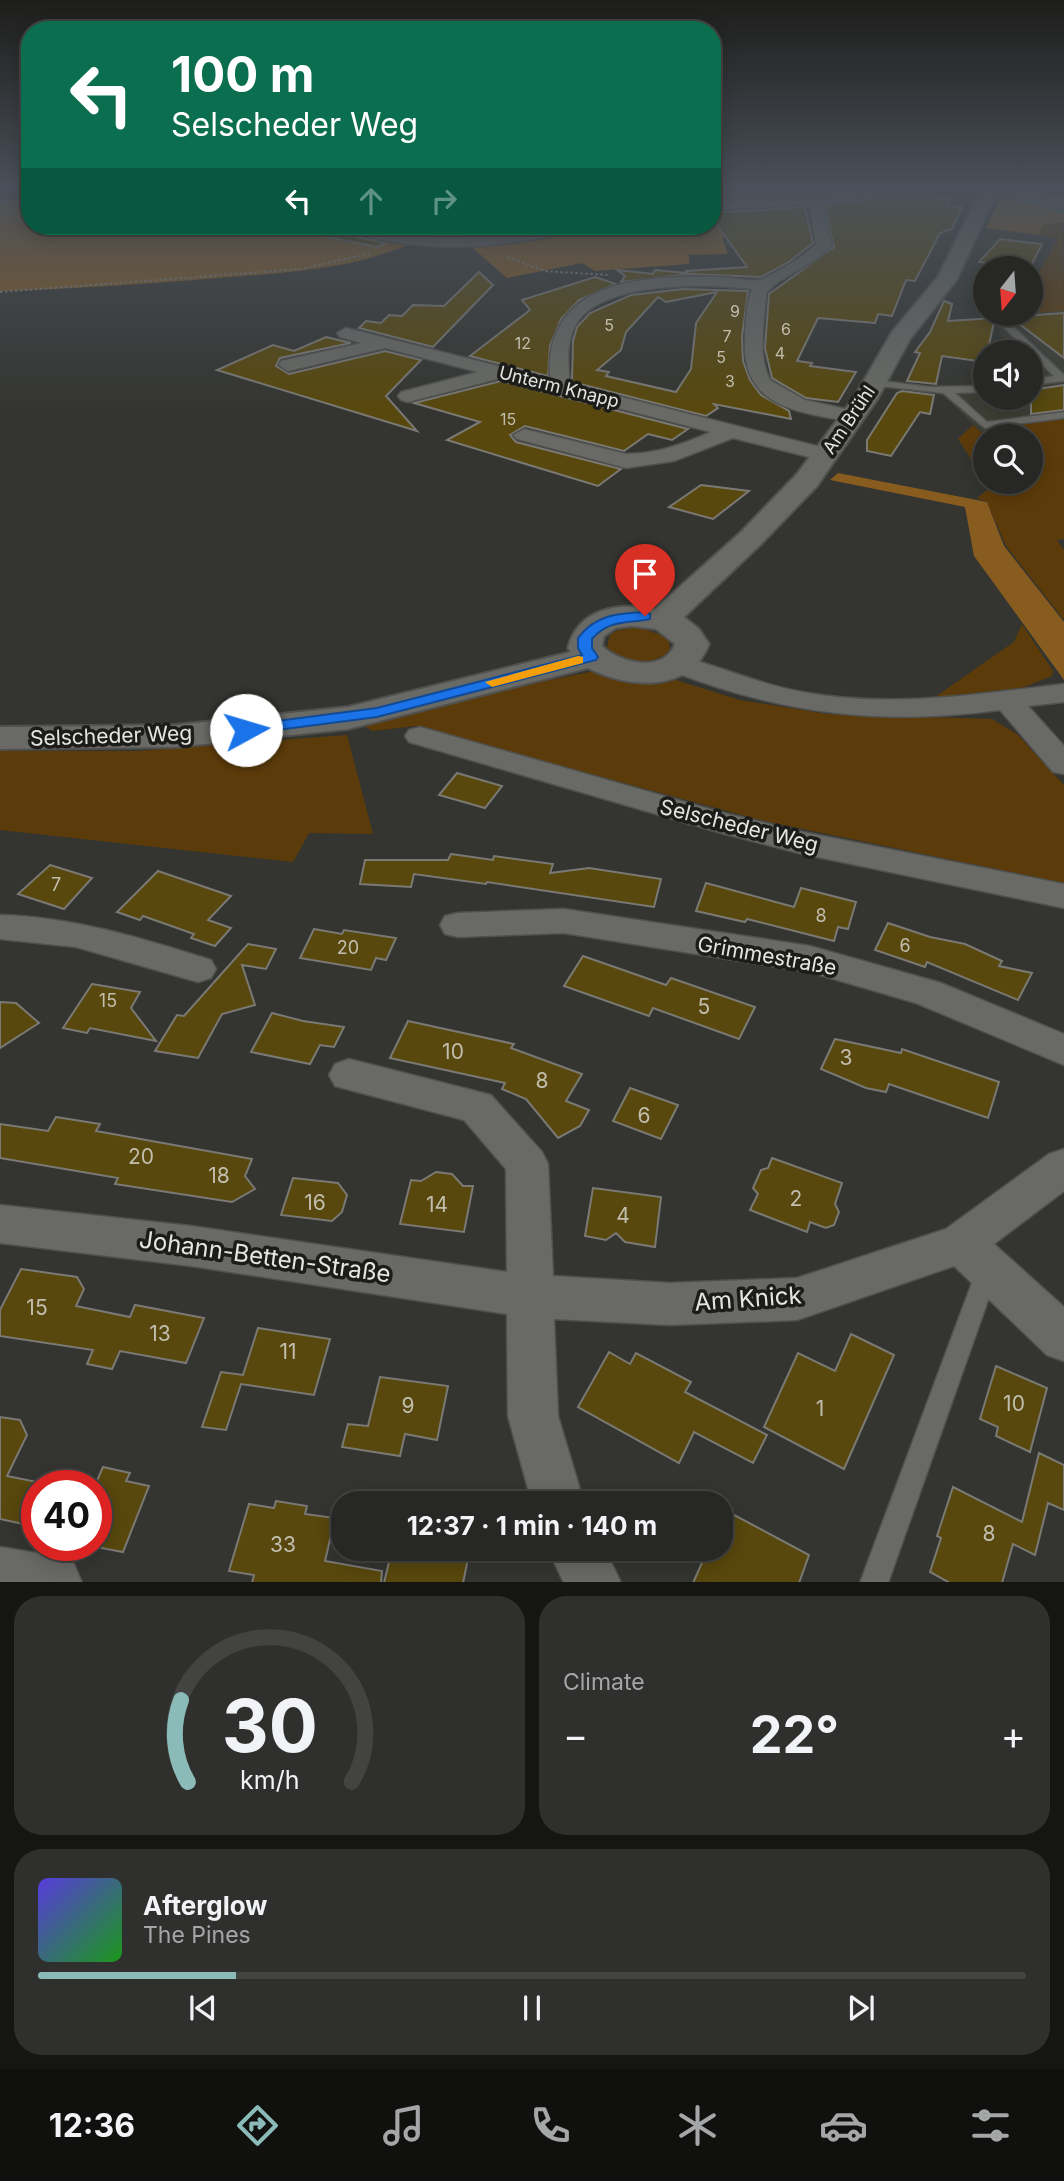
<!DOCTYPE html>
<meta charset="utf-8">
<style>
body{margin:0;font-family:Inter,sans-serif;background:#2f302d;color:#f1f3f6;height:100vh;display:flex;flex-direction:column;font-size:26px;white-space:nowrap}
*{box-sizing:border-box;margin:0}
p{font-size:23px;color:#a4a6a7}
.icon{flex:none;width:38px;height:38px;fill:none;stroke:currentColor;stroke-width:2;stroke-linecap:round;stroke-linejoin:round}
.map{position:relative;height:1582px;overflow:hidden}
.details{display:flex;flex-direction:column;gap:14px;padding:14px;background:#151614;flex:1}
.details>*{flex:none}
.guide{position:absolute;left:21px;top:21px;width:700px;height:214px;border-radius:28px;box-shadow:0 4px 18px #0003,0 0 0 2px #434442;background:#0b6e4f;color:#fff;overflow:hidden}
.needle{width:46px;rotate:197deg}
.controls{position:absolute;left:973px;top:256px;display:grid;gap:14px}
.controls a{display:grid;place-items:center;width:70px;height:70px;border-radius:50%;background:#272825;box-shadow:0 4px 18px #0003,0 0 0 2px #434442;font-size:35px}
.speed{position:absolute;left:21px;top:1470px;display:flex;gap:14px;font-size:35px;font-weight:700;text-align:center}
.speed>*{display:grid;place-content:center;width:91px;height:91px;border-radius:50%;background:#272825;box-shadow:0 4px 18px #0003,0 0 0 2px #434442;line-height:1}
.speed .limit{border:10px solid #d22;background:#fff;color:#111}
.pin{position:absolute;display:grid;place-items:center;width:60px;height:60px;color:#fff;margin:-72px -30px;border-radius:50% 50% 50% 0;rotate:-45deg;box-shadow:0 0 7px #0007}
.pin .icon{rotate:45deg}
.me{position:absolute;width:77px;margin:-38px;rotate:84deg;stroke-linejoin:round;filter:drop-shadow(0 0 5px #0008)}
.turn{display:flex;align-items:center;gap:24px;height:147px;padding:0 35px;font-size:32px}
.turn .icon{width:91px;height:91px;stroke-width:2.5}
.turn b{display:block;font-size:49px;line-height:60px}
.lanes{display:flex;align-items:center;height:66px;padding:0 35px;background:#0003;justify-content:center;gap:35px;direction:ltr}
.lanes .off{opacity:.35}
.big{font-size:52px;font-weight:700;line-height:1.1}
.details .widget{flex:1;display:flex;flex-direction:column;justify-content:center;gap:10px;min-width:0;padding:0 24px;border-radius:28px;background:#2f302d}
.details .dial{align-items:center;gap:0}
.dial svg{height:182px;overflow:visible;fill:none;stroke:#434442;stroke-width:7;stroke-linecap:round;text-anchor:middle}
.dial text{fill:#f1f3f6;stroke:none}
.song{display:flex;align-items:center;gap:21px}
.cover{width:84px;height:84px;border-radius:10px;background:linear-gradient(135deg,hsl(250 70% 55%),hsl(120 70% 35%))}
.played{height:7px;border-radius:4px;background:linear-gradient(90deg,#8bbbb9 20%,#434442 20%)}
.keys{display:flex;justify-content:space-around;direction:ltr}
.heat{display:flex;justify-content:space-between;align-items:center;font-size:38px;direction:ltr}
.details .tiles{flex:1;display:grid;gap:14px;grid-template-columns:1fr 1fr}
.widget:last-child{grid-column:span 2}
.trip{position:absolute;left:331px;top:1491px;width:402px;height:70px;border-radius:28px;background:#272825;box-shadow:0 4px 18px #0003,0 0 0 2px #434442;font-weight:700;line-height:70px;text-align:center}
.tabs{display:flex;height:112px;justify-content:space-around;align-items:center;background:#10100f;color:#a4a6a7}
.tabs .icon{width:49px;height:49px}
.tabs .on{color:#8bbbb9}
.tabs b{font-size:32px;color:#f1f3f6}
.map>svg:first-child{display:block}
</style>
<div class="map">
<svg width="1064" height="1583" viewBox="0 0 1064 1583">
<rect width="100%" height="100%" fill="#343531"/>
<polygon fill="#3d3e34" points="1064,307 1064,419 1024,424 1031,430 985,436 941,393 985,392 985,397 1031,397 1031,352 1008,352 992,314 1031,313 1031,309"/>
<g fill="#5c3b0a">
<polygon points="1063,222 1064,311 1031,313 1031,285 1058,239 1039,235 1043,224"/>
<polygon points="1064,419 1064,539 1057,540 1064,550 1064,620 1006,546 987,502 977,498 990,488 986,481 1031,481 1031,436 993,436 1030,430 1022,424"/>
<polygon points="973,425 985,436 985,480 958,439"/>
<polygon points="1022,624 1053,671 1052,676 1022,688 935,697 1014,642"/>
<path d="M 640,627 L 668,638 L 670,650 C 654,667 622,665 607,647 L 610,635 L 618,630 Z"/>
<polygon points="594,671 633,677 666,677 740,700 827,714 992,719 1017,734 1064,785 1064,883 760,820 415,726 373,731 364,726 492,692"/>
<polygon points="347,735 373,834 309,833 293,862 0,830 0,751 138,751"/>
</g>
<g fill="#885c1f">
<polygon points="1008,195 1064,209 1064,223 1043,224 1039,235 986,228 1001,196"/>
<path d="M 30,199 L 30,226 L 166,231 L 207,226 L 329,226 L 383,240 L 410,244 C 350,270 282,273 218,278 C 145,284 73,289 0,291 L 0,201 Z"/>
<polygon points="712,223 733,223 765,235 722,237 728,254 689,255 689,264 595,271 582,263 507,278 468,244 543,237 593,226"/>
<polygon points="838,473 987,502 1004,546 1064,622 1064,680 974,556 965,507 830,480"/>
</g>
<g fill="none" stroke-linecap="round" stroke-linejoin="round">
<polyline stroke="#397e55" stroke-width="3.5" points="1021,188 1044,205 1064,213"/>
</g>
<g fill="#58480d" stroke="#7a7974" stroke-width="2" fill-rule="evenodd">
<polygon points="767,188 848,188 773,197 712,199 712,194"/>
<polygon points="908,195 951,199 947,206 962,207 952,229 940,233 915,281 906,280 892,316 878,314 875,323 818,318 797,361 812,363 810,366 856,372 838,402 806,398 772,378 765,348 769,294 834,247 824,205 896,196 904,200"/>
<polygon points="805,207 813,243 789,262 761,277 690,274 621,282 625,276 617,270 653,274 655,270 687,273 686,271 747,267 712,218 712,213"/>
<polygon points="324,226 330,226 334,232 386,243 377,247 323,236"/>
<polygon points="1000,239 1042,244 1030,268 979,262"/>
<polygon points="479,272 493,285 433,347 359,328 366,321 381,323 389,315 402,316 413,305 444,306"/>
<polygon points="595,277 616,284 579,300 561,319 550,346 548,376 470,356 530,310 522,300"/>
<path d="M 683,289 L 748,291 L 742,337 L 743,361 L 750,380 L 761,395 L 789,411 L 791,419 L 714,404 L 718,408 L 706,416 L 572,382 L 573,341 L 577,327 L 590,313 L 631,295 ZM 717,292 L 696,323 L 691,369 L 676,392 L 606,376 L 609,372 L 597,370 L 621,350 L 626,332 L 658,297 L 666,302 Z"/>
<polygon points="944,301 952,304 948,321 995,318 985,362 942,356 936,384 907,381 920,353 915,352 930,332"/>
<polygon points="1064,313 1064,358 1010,317"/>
<polygon points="326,337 351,343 280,358 276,366 289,374 385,351 421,360 386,396 417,431 217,370 273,345 294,351"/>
<polygon points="501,381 688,429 672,440 648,434 624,451 525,426 510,435 516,442 621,469 598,486 447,440 480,422 414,403"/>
<polygon points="1064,385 1064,410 1031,414 1031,390"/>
<polygon points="902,391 934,395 930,414 920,412 891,456 867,451 867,440 897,393"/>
<polygon points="701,485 749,491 713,519 669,507"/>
<polygon points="457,773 502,786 485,808 439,795"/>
<polygon points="451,854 493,860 494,856 553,864 550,873 589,868 661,879 654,907 487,882 486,884 414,874 411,887 360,884 365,860 448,860"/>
<polygon points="50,865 92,878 64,909 18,894"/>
<polygon points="158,871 231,896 208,920 231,928 215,946 191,938 194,934 143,916 140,920 117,912"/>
<polygon points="706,883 794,907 801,888 856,902 848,929 838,927 834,941 747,919 745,922 696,911"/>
<polygon points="888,923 930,937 965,944 1002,961 999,966 1032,973 1018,1000 927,962 925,967 875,950"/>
<polygon points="314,929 342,934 344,930 396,938 386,960 376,958 371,970 300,958"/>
<polygon points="248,944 276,949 266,969 242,965 255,1005 222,1014 198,1058 155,1051 177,1015 184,1016"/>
<polygon points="583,956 666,985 671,978 755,1007 739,1039 653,1008 649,1016 564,986"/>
<polygon points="92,984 140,992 131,1008 156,1041 90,1028 87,1033 63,1028"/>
<polygon points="0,1002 16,1003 39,1023 0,1048"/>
<polygon points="272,1013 303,1021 344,1027 334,1047 320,1045 310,1064 251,1052"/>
<polygon points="408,1021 514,1044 511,1048 582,1074 566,1101 589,1110 580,1126 558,1138 526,1099 502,1089 505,1083 390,1058"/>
<polygon points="835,1039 901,1053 902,1049 999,1082 988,1118 889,1084 886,1092 866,1088 821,1069"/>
<polygon points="630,1088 678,1105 661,1139 613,1121"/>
<polygon points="56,1117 100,1124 96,1131 252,1159 245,1176 255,1189 232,1202 115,1184 118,1178 0,1158 0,1124 48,1131"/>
<polygon points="772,1158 842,1183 835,1204 839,1212 834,1225 826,1228 810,1222 807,1232 750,1210 758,1194 753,1188 761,1170 768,1168"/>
<polygon points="436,1172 452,1174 463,1186 473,1186 464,1232 400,1224 411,1180 421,1181"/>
<polygon points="293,1178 338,1183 347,1195 342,1212 332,1221 281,1215"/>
<polygon points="593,1188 661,1197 655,1247 625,1242 616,1233 606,1240 585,1236"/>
<polygon points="21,1269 77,1277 84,1289 76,1306 130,1317 135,1305 204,1318 186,1363 120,1351 112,1369 87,1364 93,1350 0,1336 0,1310"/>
<polygon points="258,1328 330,1339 314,1395 241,1384 226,1430 202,1427 221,1372 243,1375"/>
<polygon points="851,1334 894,1355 844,1469 764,1427 798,1353 835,1371"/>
<polygon points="609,1352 630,1364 636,1353 691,1382 685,1392 767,1435 753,1463 694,1432 679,1463 578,1407"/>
<polygon points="996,1366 1047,1388 1030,1452 996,1436 998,1427 980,1419"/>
<polygon points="380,1377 448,1386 437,1440 405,1434 400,1456 342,1447 348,1424 368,1426"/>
<polygon points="0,1417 20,1420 27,1435 7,1476 37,1482 37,1527 0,1519"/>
<polygon points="1039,1453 1064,1465 1064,1510 1048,1503 1035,1555 1013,1544 1002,1583 950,1583 930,1572 941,1538 937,1536 953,1487 1022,1522"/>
<polygon points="103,1467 130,1473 126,1481 149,1486 123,1552 96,1547 96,1483"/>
<polygon points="276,1501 307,1506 305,1514 335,1518 325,1561 382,1571 381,1583 252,1583 254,1575 229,1571 249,1504 274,1508"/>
<polygon points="721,1508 809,1555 799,1583 693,1583 708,1549 721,1549"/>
<polygon points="392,1549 470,1549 463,1583 384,1583"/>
</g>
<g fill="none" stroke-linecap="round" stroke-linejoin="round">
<g stroke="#50514e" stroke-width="3">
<g id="service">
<polygon points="998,318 1004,318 1064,375 1064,381 1031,385 1031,379 1054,376 998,322"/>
<polygon points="874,380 930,387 985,386 985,392 955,393 987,422 1064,412 1064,418 985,428 943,393 871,385 869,383"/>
<polygon points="987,1262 995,1265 998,1272 888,1583 860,1583 976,1272 979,1265"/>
</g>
</g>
<g stroke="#50514e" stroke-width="3">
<g id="minor">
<path d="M 872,188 L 917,188 L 910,192 L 821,203 L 832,245 C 814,267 785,272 766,293 C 765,321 757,354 770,380 L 805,400 L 860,412 L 863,416 L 860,420 L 853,422 C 798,412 740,408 745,337 C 746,322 746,302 752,289 C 707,284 600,280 575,326 C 566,344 568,365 570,384 L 833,450 L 836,455 L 833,460 L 825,461 L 733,438 L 674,461 L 626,468 L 517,439 L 513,435 L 524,429 L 626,454 C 657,454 683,444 711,432 L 501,378 L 408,402 L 401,400 L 398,396 L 401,392 L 478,372 L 385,348 L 288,371 L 279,365 L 281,361 L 362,343 L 340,337 L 337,333 L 346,328 L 550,379 C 543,279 644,275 719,277 C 731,277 752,283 762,279 C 779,271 803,258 816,244 L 810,208 L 806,204 L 712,210 L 712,202 L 773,200 Z"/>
<path d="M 333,226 C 372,226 410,239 450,238 C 495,238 540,224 584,226 L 582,229 C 496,251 421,254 335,229 Z"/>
<path d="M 679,656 C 723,667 763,686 808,693 C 894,708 978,694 1064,684 L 1064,702 L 1028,706 L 1064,746 L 1064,774 L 1053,772 L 1000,710 C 881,726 781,714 669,670 L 665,664 L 669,658 Z"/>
<polygon points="420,727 724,813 803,832 1064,884 1064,908 803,854 718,832 409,742 405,736 409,730"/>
<polygon points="564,909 810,946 941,983 1064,1034 1064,1065 916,1003 810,972 564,933 458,937 445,934 440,925 445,916 458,913"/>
<path d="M 0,915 C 73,917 141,938 211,960 L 216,969 L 211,978 L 198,982 L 76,947 L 0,939 Z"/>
<polygon points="349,1059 491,1095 542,1152 548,1164 553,1276 670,1283 797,1278 946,1229 1049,1154 1064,1149 1064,1191 994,1244 1064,1307 1064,1361 1047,1355 954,1266 797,1320 670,1325 554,1319 558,1416 584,1503 532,1503 508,1416 507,1314 191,1266 0,1243 0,1205 191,1226 507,1272 506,1169 464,1120 335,1086 329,1075 335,1064"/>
<polygon points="0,1547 55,1556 74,1564 82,1583 0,1583"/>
<polygon points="548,1549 605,1549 621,1583 564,1583"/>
</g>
</g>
<g stroke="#50514e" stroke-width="4">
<path id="tertiary" d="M 986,188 L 1003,189 L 994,198 L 957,279 L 910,339 L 878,398 L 817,486 L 761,544 L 684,617 L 699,629 L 709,644 C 691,693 628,689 588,668 L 348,729 L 176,747 L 0,749 L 0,727 L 176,725 L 348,707 L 571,652 L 568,648 C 578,608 619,602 655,609 L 741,532 L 797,474 L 855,396 L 892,332 L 938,277 L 978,196 ZM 632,626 L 656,629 L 675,644 C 664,673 621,664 602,646 L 604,636 L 616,628 Z"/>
</g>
<g stroke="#50514e" stroke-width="4">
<polygon id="secondary" points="982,188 1015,188 1064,199 1064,209 984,192"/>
</g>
<g stroke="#828380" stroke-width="2" stroke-dasharray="2.5 2.5" stroke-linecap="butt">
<polyline points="0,202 30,200"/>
<polyline points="508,257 544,271 609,275"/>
<polyline points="0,292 301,269 372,253"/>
</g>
<use href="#service" fill="#696a65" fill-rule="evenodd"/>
<use href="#minor" fill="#696a65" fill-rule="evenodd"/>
<use href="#tertiary" fill="#696a65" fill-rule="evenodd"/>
<use href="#secondary" fill="#696a65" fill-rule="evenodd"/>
</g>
<linearGradient id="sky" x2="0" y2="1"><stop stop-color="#1d1d1b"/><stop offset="0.46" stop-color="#4a515a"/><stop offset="1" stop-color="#4a515a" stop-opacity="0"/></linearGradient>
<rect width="1064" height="410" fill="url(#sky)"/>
<path fill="#1a73e8" stroke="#114b97" stroke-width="2" d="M 645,612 L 650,614 L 650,619 C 627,624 609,619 592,639 L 592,648 L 598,657 L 596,660 L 377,717 L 246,734 L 239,730 L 246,725 L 377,708 L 582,655 L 578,648 L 578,638 C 595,615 618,613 645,612 Z"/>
<polygon fill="#f59e0b" points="578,656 583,657 583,663 492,687 485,682"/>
<g text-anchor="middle" stroke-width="7" stroke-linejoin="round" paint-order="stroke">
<g font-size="16" fill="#c2beae">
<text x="735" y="317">9</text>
<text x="609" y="331">5</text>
<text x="786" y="335">6</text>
<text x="727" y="342">7</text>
<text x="523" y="349">12</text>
<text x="780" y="359">4</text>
<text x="721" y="363">5</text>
<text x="730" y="387">3</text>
<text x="508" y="425">15</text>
</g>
<g font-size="18" fill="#e5e6e3" stroke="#1c1c1a">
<text transform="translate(559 387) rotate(14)" y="6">Unterm Knapp</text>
<text transform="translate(849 420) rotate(-56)" y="6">Am Brühl</text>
</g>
<g font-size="18" fill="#c2beae">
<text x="56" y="891">7</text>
<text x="821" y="922">8</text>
<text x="905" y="952">6</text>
<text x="348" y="954">20</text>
<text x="108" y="1007">15</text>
</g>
<g font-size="21" fill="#e5e6e3" stroke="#1c1c1a">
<text transform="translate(111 736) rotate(-2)" y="7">Selscheder Weg</text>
<text transform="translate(739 826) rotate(14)" y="7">Selscheder Weg</text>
<text transform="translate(767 956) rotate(10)" y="7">Grimmestraße</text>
</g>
<g font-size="21" fill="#c2beae">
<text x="704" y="1014">5</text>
<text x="453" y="1059">10</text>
<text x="846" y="1065">3</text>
<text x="542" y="1088">8</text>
<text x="644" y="1123">6</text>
<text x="141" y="1164">20</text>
<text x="219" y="1183">18</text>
<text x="796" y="1206">2</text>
<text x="315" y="1210">16</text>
<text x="437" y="1212">14</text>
<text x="623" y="1223">4</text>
<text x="37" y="1315">15</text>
<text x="160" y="1341">13</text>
<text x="288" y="1359">11</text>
<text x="1014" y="1411">10</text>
<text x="408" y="1413">9</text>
<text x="820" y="1416">1</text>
<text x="989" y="1541">8</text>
<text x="283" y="1552">33</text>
</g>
<g font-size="24" fill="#e5e6e3" stroke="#1c1c1a">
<text transform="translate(265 1257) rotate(8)" y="8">Johann-Betten-Straße</text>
<text transform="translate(748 1299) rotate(-4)" y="8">Am Knick</text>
</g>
</g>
</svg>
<div class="controls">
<a><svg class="needle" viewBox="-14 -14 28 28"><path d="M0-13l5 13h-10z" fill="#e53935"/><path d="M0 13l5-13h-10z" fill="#a4a6a7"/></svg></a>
<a><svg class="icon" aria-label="sound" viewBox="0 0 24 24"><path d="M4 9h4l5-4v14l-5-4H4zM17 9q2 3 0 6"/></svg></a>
<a><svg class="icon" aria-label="search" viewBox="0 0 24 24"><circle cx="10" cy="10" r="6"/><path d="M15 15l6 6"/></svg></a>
</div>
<div class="speed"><div class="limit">40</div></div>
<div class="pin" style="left:645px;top:616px;background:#d93025"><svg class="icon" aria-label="arrive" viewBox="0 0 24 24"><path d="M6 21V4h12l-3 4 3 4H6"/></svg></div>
<svg class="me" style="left:246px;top:730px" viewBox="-20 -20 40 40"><circle r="19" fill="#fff"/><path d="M0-13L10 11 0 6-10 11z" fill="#1a73e8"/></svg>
<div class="trip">12:37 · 1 min · 140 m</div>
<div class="guide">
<div class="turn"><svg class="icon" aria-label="left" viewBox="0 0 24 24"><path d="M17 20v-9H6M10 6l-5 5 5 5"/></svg><div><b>100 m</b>Selscheder Weg</div></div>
<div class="lanes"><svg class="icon" aria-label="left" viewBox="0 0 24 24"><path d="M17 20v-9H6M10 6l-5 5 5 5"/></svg><svg class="icon off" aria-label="ahead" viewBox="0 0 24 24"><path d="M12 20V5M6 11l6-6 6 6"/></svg><svg class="icon off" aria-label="right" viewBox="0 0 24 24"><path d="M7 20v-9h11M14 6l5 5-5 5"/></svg></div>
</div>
</div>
<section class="details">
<div class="tiles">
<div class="widget dial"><svg viewBox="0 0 100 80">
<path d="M14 69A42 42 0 1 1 86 69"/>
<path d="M14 69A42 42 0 0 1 11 33" stroke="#8bbbb9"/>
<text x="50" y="56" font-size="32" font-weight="700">30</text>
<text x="50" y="72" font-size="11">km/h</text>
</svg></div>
<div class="widget"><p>Climate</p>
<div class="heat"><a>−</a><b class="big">22°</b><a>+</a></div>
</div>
<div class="widget">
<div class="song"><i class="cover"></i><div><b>Afterglow</b><p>The Pines</p></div></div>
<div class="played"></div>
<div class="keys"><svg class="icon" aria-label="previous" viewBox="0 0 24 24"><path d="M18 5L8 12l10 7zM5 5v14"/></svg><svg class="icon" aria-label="pause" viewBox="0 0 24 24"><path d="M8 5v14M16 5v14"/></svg><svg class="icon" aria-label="next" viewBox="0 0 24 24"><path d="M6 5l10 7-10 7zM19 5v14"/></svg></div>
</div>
</div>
</section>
<nav class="tabs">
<b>12:36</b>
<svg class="icon on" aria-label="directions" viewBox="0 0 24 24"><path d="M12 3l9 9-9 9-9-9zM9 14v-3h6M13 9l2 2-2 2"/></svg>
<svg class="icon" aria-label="music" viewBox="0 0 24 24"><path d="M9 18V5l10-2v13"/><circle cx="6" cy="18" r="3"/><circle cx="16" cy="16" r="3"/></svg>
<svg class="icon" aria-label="phone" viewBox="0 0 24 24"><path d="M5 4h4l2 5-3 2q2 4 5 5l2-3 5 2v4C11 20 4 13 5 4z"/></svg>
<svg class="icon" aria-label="climate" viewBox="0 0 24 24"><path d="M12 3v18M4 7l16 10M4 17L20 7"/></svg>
<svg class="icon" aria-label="car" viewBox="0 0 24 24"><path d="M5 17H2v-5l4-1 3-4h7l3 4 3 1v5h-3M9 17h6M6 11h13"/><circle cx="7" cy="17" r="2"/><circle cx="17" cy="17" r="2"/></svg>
<svg class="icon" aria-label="filters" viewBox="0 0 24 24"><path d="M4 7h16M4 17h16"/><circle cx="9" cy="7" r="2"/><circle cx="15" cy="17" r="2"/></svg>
</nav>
